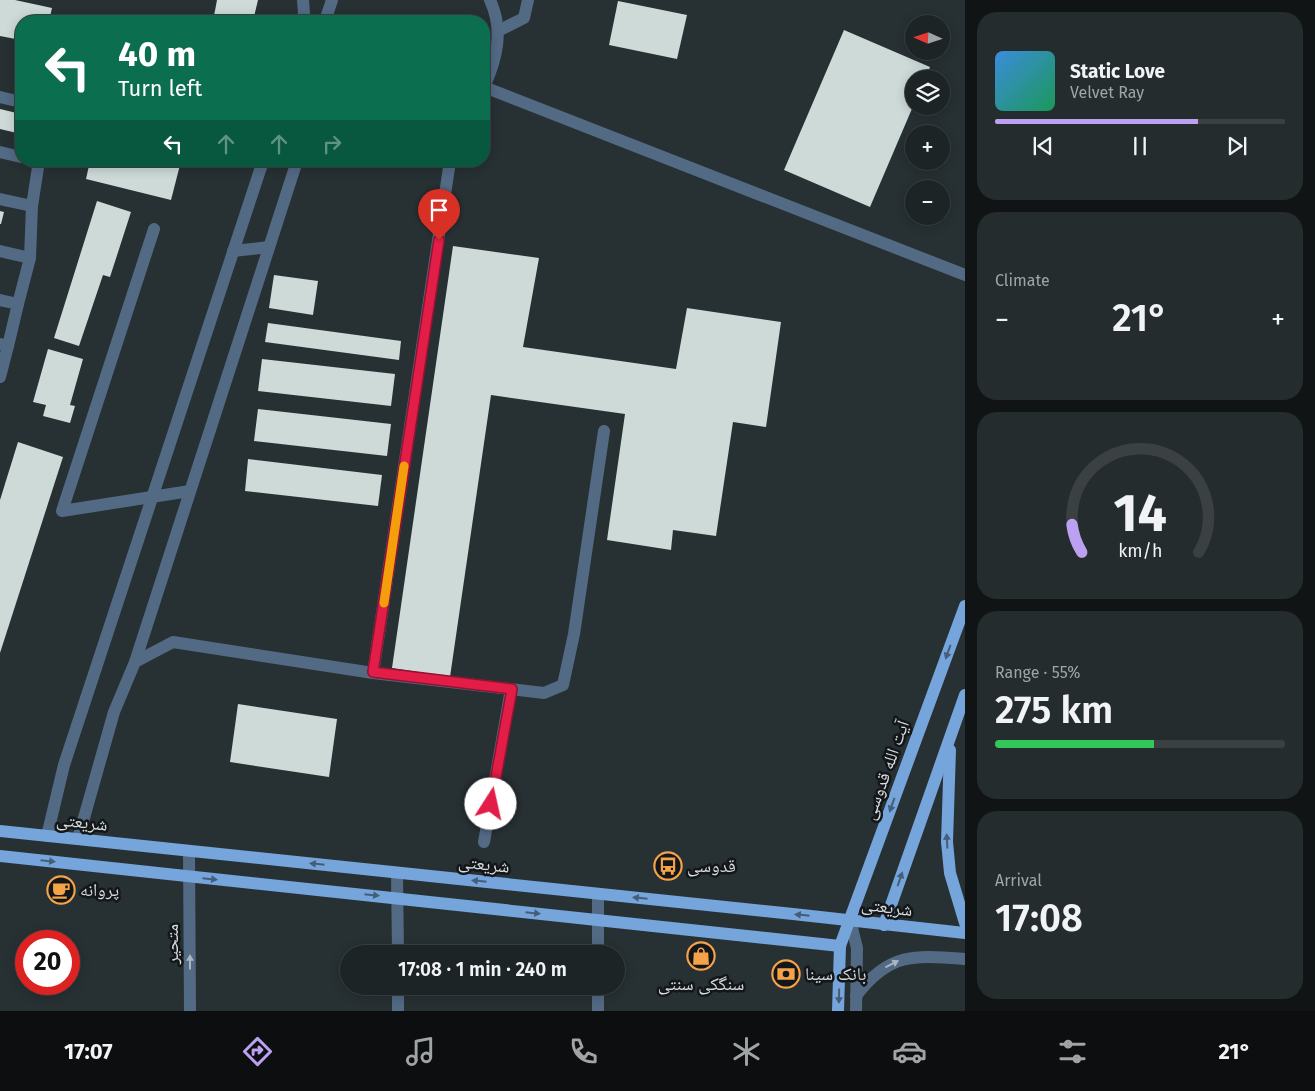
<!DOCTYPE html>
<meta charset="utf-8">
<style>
body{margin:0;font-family:"Fira Sans","Noto Naskh Arabic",sans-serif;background:#252c2e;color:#f1f3f6;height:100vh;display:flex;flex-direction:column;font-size:19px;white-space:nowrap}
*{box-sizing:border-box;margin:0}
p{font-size:16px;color:#a0a4a7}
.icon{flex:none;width:28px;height:28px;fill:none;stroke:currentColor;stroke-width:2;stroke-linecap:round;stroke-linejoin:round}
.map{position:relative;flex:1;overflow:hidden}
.side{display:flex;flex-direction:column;gap:12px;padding:12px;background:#101415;width:350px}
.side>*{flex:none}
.banner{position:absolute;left:15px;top:15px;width:475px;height:152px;border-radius:20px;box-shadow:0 2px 12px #0003,0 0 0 1px #3b4143;background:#0b6e4f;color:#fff;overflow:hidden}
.needle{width:32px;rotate:273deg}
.controls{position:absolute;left:905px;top:15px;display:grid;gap:10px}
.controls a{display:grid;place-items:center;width:45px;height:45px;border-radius:50%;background:#1d2426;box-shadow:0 2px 12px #0003,0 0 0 1px #3b4143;font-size:25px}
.speed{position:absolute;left:15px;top:930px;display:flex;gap:10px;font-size:25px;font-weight:700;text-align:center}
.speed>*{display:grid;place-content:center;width:65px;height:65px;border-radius:50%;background:#1d2426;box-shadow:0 2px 12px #0003,0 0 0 1px #3b4143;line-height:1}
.speed .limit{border:8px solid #d22;background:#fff;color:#111}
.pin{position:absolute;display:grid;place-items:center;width:42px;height:42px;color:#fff;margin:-51px -21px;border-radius:50% 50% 50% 0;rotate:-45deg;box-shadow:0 0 5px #0007}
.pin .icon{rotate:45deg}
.me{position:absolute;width:55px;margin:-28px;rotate:10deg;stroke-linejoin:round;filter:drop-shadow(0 0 4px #0008)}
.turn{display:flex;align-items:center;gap:18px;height:105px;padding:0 20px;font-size:22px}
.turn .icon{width:65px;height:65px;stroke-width:2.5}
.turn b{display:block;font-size:35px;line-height:42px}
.lanes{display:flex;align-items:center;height:48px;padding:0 20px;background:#0003;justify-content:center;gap:25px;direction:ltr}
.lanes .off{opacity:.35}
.big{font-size:38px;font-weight:600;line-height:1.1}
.side .tile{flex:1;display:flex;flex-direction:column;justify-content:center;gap:8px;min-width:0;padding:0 18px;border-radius:20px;background:#252c2e}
.side .dial{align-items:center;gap:0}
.dial svg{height:130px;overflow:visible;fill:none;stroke:#3b4143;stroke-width:7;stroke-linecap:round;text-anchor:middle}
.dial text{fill:#f1f3f6;stroke:none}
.song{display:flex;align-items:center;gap:15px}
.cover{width:60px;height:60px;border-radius:8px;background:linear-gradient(135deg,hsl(210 70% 55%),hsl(150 70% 35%))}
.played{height:5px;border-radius:2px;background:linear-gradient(90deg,#bca0f2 70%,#3b4143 70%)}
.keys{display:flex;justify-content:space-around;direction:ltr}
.heat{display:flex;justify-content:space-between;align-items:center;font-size:28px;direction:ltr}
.charge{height:8px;border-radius:4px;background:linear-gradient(90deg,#34c759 55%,#3b4143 0)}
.trip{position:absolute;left:340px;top:945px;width:285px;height:50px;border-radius:25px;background:#1d2426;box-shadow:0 2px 12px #0003,0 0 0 1px #3b4143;font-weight:600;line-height:50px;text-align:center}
.tabs{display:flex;height:80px;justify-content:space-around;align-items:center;background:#0c0e0f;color:#a0a4a7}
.tabs .icon{width:35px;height:35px}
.tabs .current{color:#bca0f2}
.tabs b{font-size:22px;color:#f1f3f6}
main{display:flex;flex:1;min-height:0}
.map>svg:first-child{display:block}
</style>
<main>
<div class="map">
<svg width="965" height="1011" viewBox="0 0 965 1011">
<rect width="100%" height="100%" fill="#273033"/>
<g fill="#cddad8">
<polygon points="0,0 15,0 52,8 49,21 21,21 21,40 0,36"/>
<polygon points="217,0 258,0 253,21 213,21"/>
<polygon points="618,1 687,15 677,59 609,45"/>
<polygon points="844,30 930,67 925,79 914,79 914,104 870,207 784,170"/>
<polygon points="0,109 21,114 21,134 0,129"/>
<polygon points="90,161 181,161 171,200 86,179"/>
<polygon points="97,201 131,212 110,277 103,275 79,346 54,338"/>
<polygon points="0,211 4,212 1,224 0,224"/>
<polygon points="453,246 539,258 523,347 676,369 687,308 781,322 766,427 733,422 716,536 673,530 671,550 607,540 625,414 491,395 450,677 392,668"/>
<polygon points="274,275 318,281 313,315 269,308"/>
<polygon points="268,323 401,341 399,360 265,342"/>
<polygon points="48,349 83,359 70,405 75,406 70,423 43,416 46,405 33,402"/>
<polygon points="262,359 395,374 391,406 258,391"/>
<polygon points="258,409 391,424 387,456 254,441"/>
<polygon points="18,442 63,457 0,653 0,500"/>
<polygon points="248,459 382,475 378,506 245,491"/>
<polygon points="238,704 337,719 329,777 230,762"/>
</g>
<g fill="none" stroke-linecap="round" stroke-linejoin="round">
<g stroke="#536a85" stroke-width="12">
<polyline points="302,21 304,13 303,0"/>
<polyline points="325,21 332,0"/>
<polyline points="498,31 524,18 528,0"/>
<polyline points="484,87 965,275"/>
<path d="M 484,87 C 497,59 504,30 490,0"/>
<polyline points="0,97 21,102"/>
<polyline points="0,152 21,157"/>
<polyline points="0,199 32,206 30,258"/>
<polyline points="32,206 39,161"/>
<polyline points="154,229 62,511 190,491"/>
<polyline points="0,251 30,258 18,304"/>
<polyline points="233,251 269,247"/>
<polyline points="0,300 18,304 8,346 0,344"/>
<polyline points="0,377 8,346"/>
<polyline points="135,662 297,161"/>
<polyline points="373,673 544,693 563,685 574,634 604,431"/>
<polyline points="47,836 64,765 263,161"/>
<polyline points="78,839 114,712 135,662 173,642 373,673 450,161"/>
<polyline points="484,842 511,689"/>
<polyline points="189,851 190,1011"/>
<polyline points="397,873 398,954"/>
<polyline points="850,920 857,948 856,1011"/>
<polyline points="598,954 598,894"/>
<polyline points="398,986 398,1011"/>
<path d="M 856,996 C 889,952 915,955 965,959"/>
<polyline points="598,1011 598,986"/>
</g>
<g stroke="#75a5db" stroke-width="12">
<polyline points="950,750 947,842 950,873 965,923"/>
<polyline points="0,831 793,914 965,933"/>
<polyline points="0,856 840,946"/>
<polyline points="884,925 965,695"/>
<polyline points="838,1011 840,946 965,606"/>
</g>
</g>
<defs><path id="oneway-solid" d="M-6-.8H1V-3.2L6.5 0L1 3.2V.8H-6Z" transform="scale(1.25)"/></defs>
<g fill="#445e7a">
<use href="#oneway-solid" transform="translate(948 652) rotate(110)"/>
<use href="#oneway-solid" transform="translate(892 805) rotate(110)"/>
<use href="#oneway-solid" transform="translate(947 841) rotate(-93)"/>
<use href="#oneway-solid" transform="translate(48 861) rotate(6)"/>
<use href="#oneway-solid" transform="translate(317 864) rotate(-174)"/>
<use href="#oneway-solid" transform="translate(210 879) rotate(6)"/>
<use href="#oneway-solid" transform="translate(900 879) rotate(-71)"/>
<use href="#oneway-solid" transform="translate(479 881) rotate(-174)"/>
<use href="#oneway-solid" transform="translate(372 895) rotate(6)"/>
<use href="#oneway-solid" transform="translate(640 898) rotate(-174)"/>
<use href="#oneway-solid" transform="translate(533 913) rotate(6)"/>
<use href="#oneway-solid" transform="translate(802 915) rotate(-174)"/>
<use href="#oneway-solid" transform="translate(839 996) rotate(91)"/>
</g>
<g fill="#a9b5c0">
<use href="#oneway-solid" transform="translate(190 962) rotate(-90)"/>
<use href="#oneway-solid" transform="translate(892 964) rotate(-27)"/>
</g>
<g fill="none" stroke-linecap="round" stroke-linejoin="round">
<g stroke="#92132f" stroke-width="12">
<polyline id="route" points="439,240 373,672 512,689 491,804"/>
</g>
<use href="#route" stroke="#e11d48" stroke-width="9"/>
<polyline stroke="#f59e0b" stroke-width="9" points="384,603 404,466"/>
</g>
<defs>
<g id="bus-ring" transform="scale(1.4375)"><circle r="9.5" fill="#131719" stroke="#f6a248" stroke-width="1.5"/><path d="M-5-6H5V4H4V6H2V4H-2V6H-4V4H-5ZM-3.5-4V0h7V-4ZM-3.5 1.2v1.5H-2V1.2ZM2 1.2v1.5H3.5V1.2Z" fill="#f6a248"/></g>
<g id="cafe-ring" transform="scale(1.4375)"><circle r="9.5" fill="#131719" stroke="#f6a248" stroke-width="1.5"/><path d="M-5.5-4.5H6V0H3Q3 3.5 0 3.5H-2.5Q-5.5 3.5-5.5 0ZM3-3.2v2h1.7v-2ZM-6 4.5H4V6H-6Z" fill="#f6a248"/></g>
<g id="shop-ring" transform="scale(1.4375)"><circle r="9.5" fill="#131719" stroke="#f6a248" stroke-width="1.5"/><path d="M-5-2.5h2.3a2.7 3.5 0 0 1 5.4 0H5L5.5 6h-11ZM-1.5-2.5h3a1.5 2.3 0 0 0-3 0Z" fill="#f6a248"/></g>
<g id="bank-ring" transform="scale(1.4375)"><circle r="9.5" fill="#131719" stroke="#f6a248" stroke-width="1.5"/><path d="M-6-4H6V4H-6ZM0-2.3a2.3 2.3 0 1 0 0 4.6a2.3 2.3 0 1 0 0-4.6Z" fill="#f6a248"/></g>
</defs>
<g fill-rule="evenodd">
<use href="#bus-ring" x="668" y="866"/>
<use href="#cafe-ring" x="61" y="890"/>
<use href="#shop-ring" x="701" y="956"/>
<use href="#bank-ring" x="786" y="974"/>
</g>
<g text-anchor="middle" stroke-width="5" stroke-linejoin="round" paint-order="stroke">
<g font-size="18" fill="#d8dddf" stroke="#131719">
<text transform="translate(886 770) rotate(-70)" y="6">آیت الله قدوسی</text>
<text transform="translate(82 822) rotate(6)" y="6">شریعتی</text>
<text transform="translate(484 864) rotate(6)" y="6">شریعتی</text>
<text transform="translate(887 907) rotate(7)" y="6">شریعتی</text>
<text transform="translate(172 944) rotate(-90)" y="6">متحیر</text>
</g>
<g font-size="18" fill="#d8dddf" stroke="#131719" text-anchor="start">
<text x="687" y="872">قدوسی</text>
<text x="80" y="896">پروانه</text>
<text x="805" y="980">بانک سینا</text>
<text x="701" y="990" text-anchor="middle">سنگکی سنتی</text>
</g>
</g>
</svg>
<div class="controls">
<a><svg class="needle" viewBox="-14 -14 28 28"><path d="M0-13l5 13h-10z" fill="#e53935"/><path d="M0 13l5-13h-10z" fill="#a0a4a7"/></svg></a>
<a><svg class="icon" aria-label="layers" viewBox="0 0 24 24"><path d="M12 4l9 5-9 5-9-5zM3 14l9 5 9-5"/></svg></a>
<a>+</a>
<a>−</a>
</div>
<div class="speed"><div class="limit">20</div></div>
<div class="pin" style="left:439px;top:240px;background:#d93025"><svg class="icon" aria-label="arrive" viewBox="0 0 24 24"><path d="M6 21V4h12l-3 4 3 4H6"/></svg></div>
<svg class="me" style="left:491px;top:804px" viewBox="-20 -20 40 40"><circle r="19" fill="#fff"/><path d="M0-13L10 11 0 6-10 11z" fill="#e11d48"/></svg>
<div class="trip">17:08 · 1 min · 240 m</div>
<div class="banner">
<div class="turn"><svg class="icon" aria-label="left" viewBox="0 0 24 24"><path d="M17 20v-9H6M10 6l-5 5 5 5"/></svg><div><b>40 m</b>Turn left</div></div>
<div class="lanes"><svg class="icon" aria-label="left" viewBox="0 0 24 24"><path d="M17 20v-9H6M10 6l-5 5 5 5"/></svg><svg class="icon off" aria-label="ahead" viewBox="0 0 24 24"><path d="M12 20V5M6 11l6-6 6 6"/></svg><svg class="icon off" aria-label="ahead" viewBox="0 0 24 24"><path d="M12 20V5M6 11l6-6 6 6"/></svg><svg class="icon off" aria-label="right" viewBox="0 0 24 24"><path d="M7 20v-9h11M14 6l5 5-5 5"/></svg></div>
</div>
</div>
<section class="side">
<div class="tile">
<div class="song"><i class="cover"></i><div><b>Static Love</b><p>Velvet Ray</p></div></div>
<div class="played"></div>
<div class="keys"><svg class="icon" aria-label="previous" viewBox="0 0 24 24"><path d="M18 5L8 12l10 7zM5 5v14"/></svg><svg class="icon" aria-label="pause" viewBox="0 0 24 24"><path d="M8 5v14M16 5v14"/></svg><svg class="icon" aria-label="next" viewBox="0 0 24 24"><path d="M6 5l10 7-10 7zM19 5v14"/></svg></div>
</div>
<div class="tile"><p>Climate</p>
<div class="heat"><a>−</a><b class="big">21°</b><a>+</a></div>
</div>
<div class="tile dial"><svg viewBox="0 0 100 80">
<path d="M14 69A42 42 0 1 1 86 69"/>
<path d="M14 69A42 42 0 0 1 8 52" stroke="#bca0f2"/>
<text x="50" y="56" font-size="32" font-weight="700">14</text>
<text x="50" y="72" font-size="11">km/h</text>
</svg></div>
<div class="tile"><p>Range · 55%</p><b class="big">275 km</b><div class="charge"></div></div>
<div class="tile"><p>Arrival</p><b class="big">17:08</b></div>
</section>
</main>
<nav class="tabs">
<b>17:07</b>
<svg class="icon current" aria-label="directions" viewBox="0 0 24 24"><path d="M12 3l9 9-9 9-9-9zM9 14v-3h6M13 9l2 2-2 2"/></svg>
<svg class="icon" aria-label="music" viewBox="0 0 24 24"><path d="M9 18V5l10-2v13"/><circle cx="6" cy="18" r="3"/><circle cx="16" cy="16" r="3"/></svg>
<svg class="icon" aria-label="phone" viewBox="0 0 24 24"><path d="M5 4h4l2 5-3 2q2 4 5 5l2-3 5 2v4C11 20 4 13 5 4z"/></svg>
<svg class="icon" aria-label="climate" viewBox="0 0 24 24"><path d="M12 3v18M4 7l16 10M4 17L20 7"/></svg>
<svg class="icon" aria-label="car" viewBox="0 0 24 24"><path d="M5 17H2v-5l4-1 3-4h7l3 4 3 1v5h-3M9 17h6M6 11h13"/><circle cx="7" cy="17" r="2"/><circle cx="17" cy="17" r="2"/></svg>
<svg class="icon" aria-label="filters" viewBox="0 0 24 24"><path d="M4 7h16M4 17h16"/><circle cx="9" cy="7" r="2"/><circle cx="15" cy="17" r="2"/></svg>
<b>21°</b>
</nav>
